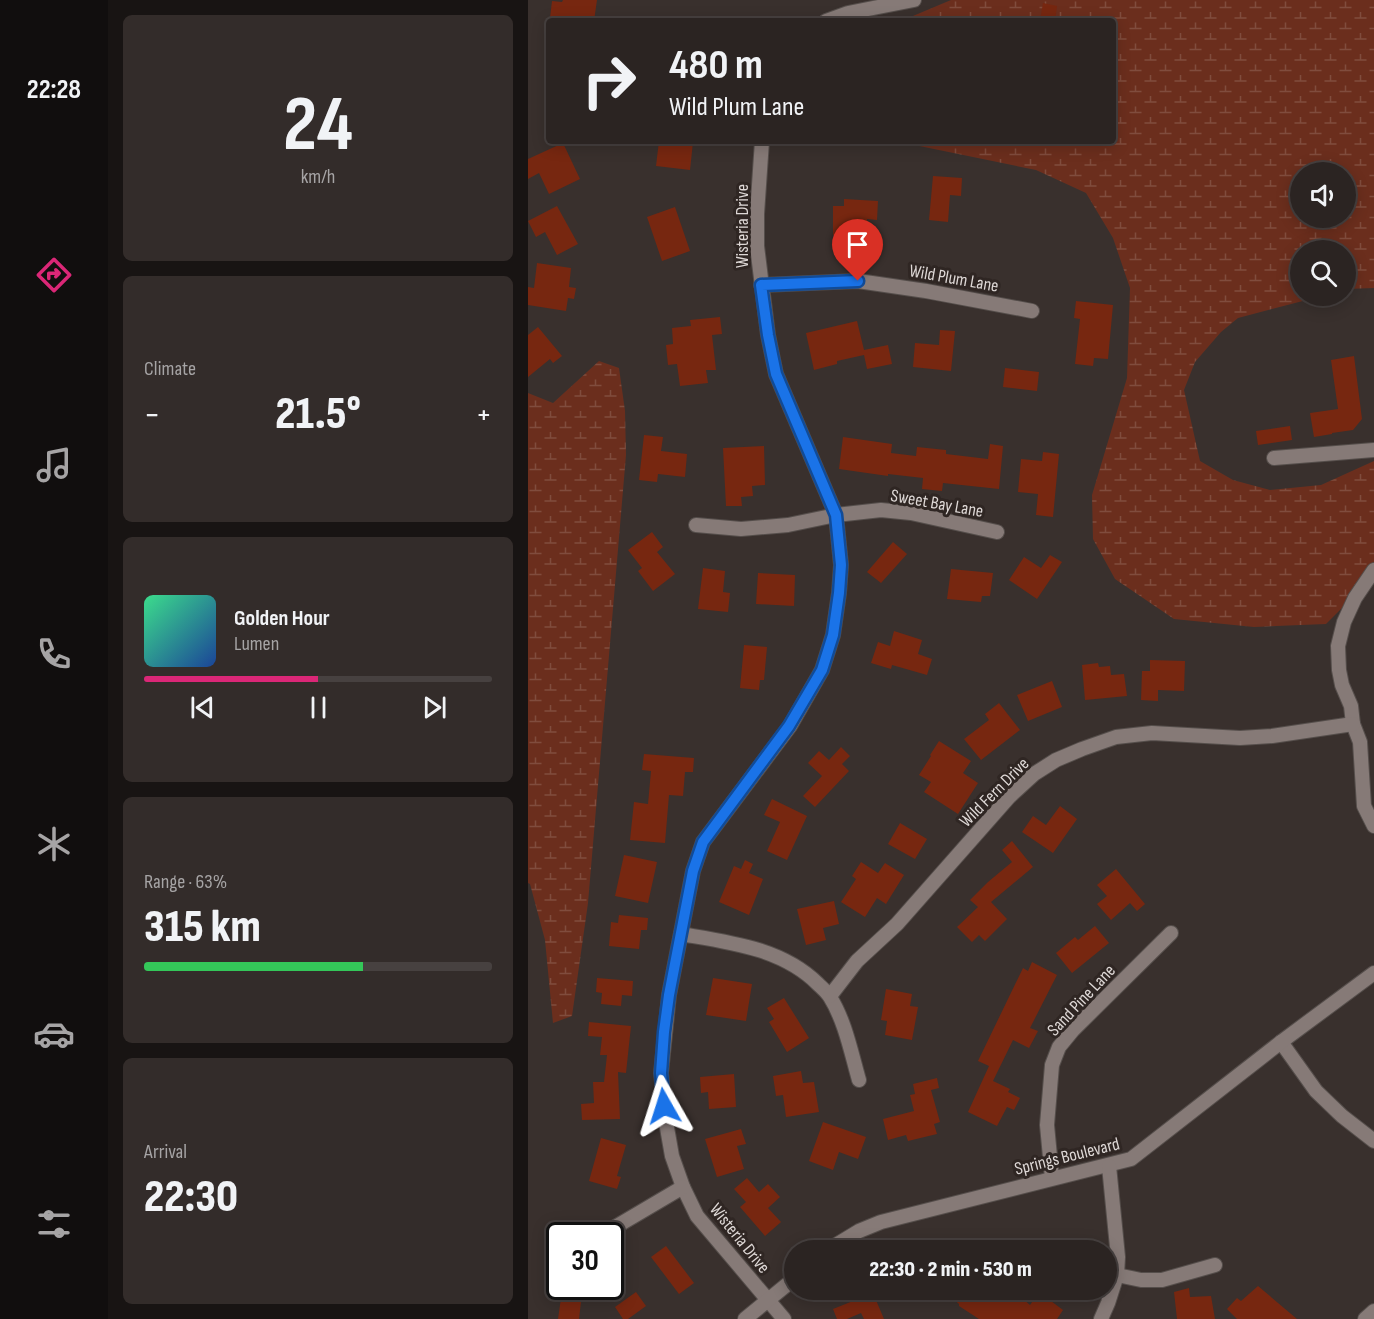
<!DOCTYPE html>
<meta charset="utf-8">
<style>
body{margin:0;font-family:"Sofia Sans Condensed",sans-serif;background:#332c2a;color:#f1f3f6;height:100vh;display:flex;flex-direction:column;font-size:22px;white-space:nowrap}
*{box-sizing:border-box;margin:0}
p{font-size:20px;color:#a6a4a5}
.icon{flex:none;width:33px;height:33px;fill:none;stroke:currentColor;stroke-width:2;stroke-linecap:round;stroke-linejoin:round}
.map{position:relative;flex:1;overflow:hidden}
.side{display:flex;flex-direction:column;gap:15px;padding:15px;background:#181413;width:420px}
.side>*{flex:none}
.banner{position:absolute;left:18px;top:18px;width:570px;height:126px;border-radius:6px;box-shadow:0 3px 15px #0003,0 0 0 2px #474140;background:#2b2422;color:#f1f3f6;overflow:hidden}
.tools{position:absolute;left:762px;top:162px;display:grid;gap:12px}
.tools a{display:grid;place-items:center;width:66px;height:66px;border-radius:50%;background:#2b2422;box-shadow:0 3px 15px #0003,0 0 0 2px #474140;font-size:30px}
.speed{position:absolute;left:18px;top:1222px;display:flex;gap:12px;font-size:30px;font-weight:700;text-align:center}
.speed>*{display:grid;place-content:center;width:78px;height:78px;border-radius:50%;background:#2b2422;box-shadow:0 3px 15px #0003,0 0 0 2px #474140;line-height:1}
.speed .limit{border:3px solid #111;border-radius:9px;background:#fff;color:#111}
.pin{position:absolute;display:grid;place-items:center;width:51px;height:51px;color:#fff;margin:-62px -26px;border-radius:50% 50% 50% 0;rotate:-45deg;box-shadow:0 0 6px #0007}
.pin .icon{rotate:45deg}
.me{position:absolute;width:66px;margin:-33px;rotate:354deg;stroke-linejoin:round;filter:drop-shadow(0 0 4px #0008)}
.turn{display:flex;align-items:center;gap:21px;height:126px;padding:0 24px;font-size:27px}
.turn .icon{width:78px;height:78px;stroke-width:2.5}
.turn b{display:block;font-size:42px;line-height:51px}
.big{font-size:45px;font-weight:800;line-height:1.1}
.side .card{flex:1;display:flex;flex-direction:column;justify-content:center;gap:9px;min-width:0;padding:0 21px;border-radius:9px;background:#332c2a}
.side .dial{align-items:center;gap:0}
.dial b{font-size:78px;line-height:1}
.song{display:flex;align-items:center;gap:18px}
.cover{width:72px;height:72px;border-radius:9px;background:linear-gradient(135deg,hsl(150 70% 55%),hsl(220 70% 35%))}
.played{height:6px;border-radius:3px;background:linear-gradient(90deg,#db2777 50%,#474140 50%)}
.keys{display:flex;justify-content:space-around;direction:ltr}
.heat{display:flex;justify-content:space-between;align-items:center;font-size:33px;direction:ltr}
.charge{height:9px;border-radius:4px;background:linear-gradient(90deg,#34c759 63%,#474140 0)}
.trip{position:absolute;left:256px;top:1240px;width:333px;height:60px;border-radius:30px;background:#2b2422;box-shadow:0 3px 15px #0003,0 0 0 2px #474140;font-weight:800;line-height:60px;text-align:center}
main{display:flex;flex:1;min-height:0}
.tabs{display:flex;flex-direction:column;width:108px;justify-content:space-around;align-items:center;background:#110e0e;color:#a6a4a5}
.tabs .icon{width:42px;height:42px}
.tabs .active{color:#db2777}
.tabs b{font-size:27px;color:#f1f3f6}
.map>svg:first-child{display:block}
</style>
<main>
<nav class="tabs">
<b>22:28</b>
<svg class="icon active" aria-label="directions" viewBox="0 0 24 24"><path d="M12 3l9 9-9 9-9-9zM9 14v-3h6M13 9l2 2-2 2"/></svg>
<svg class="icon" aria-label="music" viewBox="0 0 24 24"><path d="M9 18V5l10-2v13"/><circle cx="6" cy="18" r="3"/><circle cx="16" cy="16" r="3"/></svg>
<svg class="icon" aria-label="phone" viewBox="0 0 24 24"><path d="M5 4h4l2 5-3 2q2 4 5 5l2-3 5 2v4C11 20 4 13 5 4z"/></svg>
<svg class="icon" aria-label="climate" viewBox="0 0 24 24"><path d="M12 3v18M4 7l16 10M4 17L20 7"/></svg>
<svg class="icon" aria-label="car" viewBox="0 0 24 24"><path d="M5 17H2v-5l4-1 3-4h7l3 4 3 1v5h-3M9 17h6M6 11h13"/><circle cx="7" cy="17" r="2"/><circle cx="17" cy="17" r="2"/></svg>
<svg class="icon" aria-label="filters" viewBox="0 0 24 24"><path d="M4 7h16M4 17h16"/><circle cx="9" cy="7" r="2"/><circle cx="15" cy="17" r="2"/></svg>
</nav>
<section class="side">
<div class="card dial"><b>24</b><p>km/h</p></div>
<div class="card"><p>Climate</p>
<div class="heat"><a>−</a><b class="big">21.5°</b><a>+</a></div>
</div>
<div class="card">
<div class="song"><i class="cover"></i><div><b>Golden Hour</b><p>Lumen</p></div></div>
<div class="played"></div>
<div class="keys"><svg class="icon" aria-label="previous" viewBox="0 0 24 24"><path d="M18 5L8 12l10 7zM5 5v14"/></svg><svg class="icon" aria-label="pause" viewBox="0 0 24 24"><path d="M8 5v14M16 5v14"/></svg><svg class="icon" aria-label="next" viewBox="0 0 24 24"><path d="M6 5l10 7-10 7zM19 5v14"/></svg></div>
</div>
<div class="card"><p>Range · 63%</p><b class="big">315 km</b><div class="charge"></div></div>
<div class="card"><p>Arrival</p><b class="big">22:30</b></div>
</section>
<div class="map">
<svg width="846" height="1319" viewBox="0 0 846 1319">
<defs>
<pattern id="wetland-marsh" width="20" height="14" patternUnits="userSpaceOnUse" patternTransform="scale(1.5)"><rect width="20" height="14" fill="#6b2e1d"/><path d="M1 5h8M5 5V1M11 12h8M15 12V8" fill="none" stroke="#804c3d"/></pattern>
</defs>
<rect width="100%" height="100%" fill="#39302d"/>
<g fill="url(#wetland-marsh)" fill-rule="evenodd">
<path d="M 423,0 L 846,0 L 846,288 L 818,289 L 818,250 L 772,250 L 772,296 L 794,296 L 710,318 L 693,332 L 667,362 L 656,390 L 672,461 L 705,480 L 742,490 L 793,485 L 846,461 L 846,576 L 798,624 L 726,627 L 646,619 L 587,579 L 565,539 L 564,495 L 599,378 L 602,288 L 585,238 L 558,193 L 508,170 L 367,141 L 585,141 L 585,21 L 373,21 ZM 772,172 L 818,172 L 818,218 L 772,218 Z"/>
<polygon points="71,361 91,368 97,411 98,455 60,903 44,1016 25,1023 17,940 2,884 0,883 0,393 25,403"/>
</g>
<g fill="#772710">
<polygon points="35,0 69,0 66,21 46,21 22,18 24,1 34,2"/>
<polygon points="515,3 529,6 527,21 512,21"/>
<polygon points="131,141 165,142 162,170 128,166"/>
<polygon points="35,143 52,179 21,194 11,173 0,179 0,159"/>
<polygon points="405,176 434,178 433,196 422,195 420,222 401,220"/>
<polygon points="316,199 350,201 349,220 339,219 338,245 323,245 323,235 305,235 305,206 316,206"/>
<polygon points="29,206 50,244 29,255 17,232 8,237 0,221"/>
<polygon points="147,207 162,251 134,261 119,217"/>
<polygon points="9,263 43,268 41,287 48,288 46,299 40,298 38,311 0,305 0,287 6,288"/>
<polygon points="548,301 585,305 580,359 566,358 565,366 547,364 552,319 546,318"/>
<polygon points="192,317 194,334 184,335 188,370 178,370 180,383 152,386 149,364 140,365 138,345 145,344 144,328 163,326 162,320"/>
<polygon points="329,321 336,350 360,345 364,364 339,369 336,355 309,361 309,364 286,370 278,333"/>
<polygon points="10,327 34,356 25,363 22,359 0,377 0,335"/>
<polygon points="412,330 427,331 423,371 385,367 387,343 411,345"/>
<polygon points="826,356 834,419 825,430 804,433 804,434 786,437 782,413 810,409 803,360"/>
<polygon points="477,368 511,372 509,391 475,387"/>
<polygon points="762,426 764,440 730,445 728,431"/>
<polygon points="116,435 135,437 133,451 159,454 157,477 130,474 129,482 111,480"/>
<polygon points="315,437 364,444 363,453 388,456 389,447 418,450 418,454 460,459 462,444 475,446 471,489 415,483 414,491 394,489 395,478 360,474 360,476 311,469"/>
<polygon points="236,446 237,485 224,486 225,496 213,497 214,506 198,506 195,448"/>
<polygon points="515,452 531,454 525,517 508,515 510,494 490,492 493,459 514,461"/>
<polygon points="124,532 135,547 129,552 147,574 125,591 110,571 114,568 100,550"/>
<polygon points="365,542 379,554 353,583 339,572"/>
<polygon points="522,555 534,562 509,599 481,580 496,557 513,568"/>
<polygon points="175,568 197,571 195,592 202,593 200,612 170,609"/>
<polygon points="423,569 465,573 462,596 454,596 453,602 419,599"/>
<polygon points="230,573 267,575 266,606 228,604"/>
<polygon points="366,631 394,640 390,654 404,659 399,675 364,665 363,669 343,663 350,642 362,646"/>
<polygon points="216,645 239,647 236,680 232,680 231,690 212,688"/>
<polygon points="622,660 657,661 656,691 630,690 630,701 613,700 614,671 622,671"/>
<polygon points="570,663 571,667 582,666 583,675 596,674 599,696 557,700 554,665"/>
<polygon points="524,681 534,707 500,721 489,695"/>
<polygon points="471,703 492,730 453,760 436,739 461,720 457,714"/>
<polygon points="411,741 443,761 435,773 450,783 430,814 396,792 403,782 391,775 403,756 402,755"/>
<polygon points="313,747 322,756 314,764 321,771 287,807 275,796 294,776 280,763 291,751 301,760"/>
<polygon points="116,754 166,758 165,772 157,772 155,796 141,795 137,843 102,840 106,802 120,804 123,771 114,770"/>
<polygon points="244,799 279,816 259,860 239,851 252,822 236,815"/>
<polygon points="532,806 549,819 525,853 494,832 505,816 518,825"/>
<polygon points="372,823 399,839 387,859 360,844"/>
<polygon points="484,841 505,867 463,902 479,919 457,941 451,935 444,942 429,927 450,907 442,900 460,882 484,862 474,850"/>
<polygon points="96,855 129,862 120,903 87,896"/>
<polygon points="217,860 225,864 221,873 235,879 221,915 191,902 206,866 213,869"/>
<polygon points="333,862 350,873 357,863 376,875 358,904 349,898 337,917 313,902 328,879 324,876"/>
<polygon points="588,869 617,904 609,911 602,903 583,920 569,904 579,896 569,885"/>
<polygon points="306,901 311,924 295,928 298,940 278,945 269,909"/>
<polygon points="91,915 120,918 119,930 113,930 111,949 81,946 83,922 90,923"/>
<polygon points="567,926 581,943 544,973 528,953 547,937 550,940"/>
<polygon points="504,962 529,975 502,1028 510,1031 501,1048 485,1040 465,1081 482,1089 480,1092 492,1098 486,1110 479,1107 469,1126 440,1112 461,1066 450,1061 495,968 500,971"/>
<polygon points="69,978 105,981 104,996 94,995 93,1006 73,1004 74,993 68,992"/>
<polygon points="185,978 224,984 218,1021 178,1015"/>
<polygon points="358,989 384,994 382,1006 390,1007 384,1040 357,1035 359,1021 353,1020"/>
<polygon points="256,998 281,1038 259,1052 241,1022 246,1019 239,1008"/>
<polygon points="61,1022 103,1026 98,1073 90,1072 92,1119 54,1120 53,1104 66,1103 65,1082 76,1082 79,1055 72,1055 74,1037 60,1036"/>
<polygon points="273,1071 275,1083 286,1082 291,1112 258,1117 255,1095 248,1096 245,1076"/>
<polygon points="206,1074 208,1107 181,1109 180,1092 173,1093 172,1077"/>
<polygon points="409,1078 411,1088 403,1090 412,1122 406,1124 409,1134 380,1141 378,1135 360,1140 355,1119 386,1111 382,1095 387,1094 385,1084"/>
<polygon points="295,1122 338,1137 330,1159 311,1152 305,1170 281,1161"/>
<polygon points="213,1129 218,1144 209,1146 216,1169 189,1177 177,1139"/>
<polygon points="73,1138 98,1145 89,1176 93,1177 89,1189 61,1181"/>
<polygon points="219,1178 231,1192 240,1184 252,1197 240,1208 253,1222 237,1236 212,1207 218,1202 206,1189"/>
<polygon points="138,1246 166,1283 151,1294 123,1257"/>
<polygon points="730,1286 769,1319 709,1319 699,1309 709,1298 713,1301"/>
<polygon points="661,1288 662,1297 683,1296 687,1319 649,1319 646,1292"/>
<polygon points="416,1290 485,1290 502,1305 511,1292 535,1310 529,1319 451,1319 431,1306 431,1304"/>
<polygon points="34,1291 54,1293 51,1319 30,1319"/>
<polygon points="108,1292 118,1306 100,1319 95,1319 87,1307"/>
<polygon points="345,1293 356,1319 336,1319 333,1313 319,1319 309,1319 305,1309"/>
</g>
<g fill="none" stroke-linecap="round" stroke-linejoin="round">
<g stroke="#554e4b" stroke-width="16">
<g id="minor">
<polyline points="298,21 320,13 386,0"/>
<polyline points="234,141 229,214 229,246 240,335 248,374 308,515 313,565 311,593 305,635 294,670 262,726 175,842 165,871 141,995 133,1073 138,1122 144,1156 155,1187 169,1216 256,1319"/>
<polyline points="233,285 330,281 398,291 504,311"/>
<polyline points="746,458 846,450"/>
<polyline points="168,525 213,529 260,525 308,515 353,510 383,513 469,532"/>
<polyline points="846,570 827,598 816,622 810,646 811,670 814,685 823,706 825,724 832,742 836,806 846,826"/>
<path d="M 153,934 C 200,942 254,948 290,984 C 294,988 299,992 302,997 C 317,1021 323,1052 331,1080"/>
<polyline points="302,996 329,961 369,924 481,797 506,774 528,760 554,749 588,737 624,733 712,738 744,736 825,724"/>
<polyline points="753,1042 788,1091 814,1116 846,1141"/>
<polyline points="524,1178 519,1125 524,1065 531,1047 545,1030 643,933"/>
<polyline points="72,1236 155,1187"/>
<polyline points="298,1251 331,1231 353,1222 603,1159 753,1042 846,973"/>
<polyline points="589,1275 613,1280 634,1280 687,1265"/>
<polyline points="217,1319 267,1278"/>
<polyline points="573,1319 580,1303 589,1275 590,1257 581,1166"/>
<polyline points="837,1319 846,1311"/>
</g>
</g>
<use href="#minor" stroke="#867a77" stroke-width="14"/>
</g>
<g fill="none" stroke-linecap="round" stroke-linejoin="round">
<g stroke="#114b97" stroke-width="15">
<polyline id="route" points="136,1106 133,1073 136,1032 141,995 165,871 175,842 261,726 294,670 305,635 311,593 313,565 308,515 248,374 240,335 233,285 330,281"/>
</g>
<use href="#route" stroke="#1a73e8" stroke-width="10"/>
</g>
<g text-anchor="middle" stroke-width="6" stroke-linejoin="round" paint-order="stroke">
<g font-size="18" fill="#ded8d6" stroke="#2f2623">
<text transform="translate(214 226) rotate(-90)" y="6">Wisteria Drive</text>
<text transform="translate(426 278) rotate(10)" y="6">Wild Plum Lane</text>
<text transform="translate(409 503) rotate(10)" y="6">Sweet Bay Lane</text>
<text transform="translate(466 792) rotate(-45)" y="6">Wild Fern Drive</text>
<text transform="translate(553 1000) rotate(-47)" y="6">Sand Pine Lane</text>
<text transform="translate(539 1156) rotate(-14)" y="6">Springs Boulevard</text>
<text transform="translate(212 1238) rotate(51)" y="6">Wisteria Drive</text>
</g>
</g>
</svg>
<div class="tools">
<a><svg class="icon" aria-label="sound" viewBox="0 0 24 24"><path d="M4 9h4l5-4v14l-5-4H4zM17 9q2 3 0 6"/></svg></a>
<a><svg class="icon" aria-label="search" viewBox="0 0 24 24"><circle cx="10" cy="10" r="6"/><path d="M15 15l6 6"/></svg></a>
</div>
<div class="speed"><div class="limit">30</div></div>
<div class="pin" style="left:330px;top:281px;background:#d93025"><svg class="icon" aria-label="arrive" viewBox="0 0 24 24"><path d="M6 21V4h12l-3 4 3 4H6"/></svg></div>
<svg class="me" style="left:136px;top:1106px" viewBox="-20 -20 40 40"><path d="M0-17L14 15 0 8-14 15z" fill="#1a73e8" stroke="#fff" stroke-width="4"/></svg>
<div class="trip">22:30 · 2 min · 530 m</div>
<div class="banner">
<div class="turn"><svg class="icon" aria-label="right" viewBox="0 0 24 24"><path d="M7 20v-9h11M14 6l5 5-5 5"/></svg><div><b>480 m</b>Wild Plum Lane</div></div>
</div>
</div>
</main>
